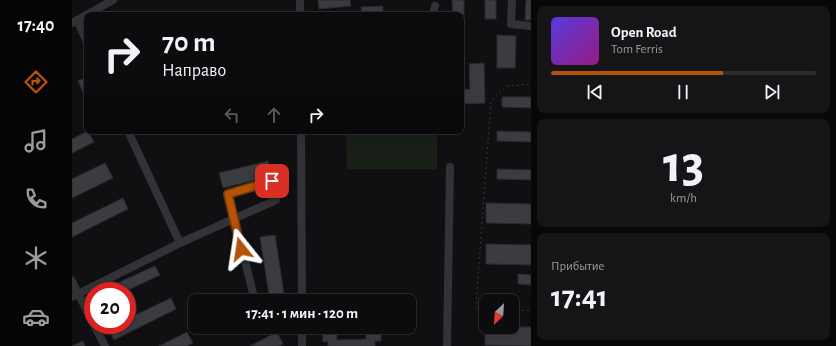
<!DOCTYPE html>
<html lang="ru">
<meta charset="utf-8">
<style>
body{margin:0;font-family:"Alegreya Sans",sans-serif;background:#151517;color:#f1f3f6;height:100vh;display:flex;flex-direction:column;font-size:15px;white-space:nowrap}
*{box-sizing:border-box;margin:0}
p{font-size:13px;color:#9a9b9e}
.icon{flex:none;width:22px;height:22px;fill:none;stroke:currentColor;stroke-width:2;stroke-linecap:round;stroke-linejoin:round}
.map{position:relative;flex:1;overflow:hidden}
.sheet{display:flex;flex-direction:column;gap:6px;padding:6px;background:#070708;width:305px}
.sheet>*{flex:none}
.banner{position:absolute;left:12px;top:12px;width:380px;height:122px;border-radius:8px;box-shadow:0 4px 16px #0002,0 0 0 1px #2c2c2e;background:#0c0c0e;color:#f1f3f6;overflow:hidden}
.needle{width:26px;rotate:205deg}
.tools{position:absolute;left:407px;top:294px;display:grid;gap:8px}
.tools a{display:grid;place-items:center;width:40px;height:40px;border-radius:8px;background:#0c0c0e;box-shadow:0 4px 16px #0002,0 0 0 1px #2c2c2e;font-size:20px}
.speed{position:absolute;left:12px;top:282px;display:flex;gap:8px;font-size:20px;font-weight:700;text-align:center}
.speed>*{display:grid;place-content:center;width:52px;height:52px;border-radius:50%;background:#0c0c0e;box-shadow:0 4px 16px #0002,0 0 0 1px #2c2c2e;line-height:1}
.speed .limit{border:6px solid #d22;background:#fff;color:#111}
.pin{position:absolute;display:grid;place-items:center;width:34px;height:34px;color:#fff;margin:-17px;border-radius:8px;box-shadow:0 2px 6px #0006}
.me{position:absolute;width:44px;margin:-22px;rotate:345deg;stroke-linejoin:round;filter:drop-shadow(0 0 3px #0008)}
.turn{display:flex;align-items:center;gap:14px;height:84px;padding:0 12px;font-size:18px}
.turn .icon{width:52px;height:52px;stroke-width:2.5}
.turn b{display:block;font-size:28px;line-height:34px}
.lanes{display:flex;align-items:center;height:38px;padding:0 12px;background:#0003;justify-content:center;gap:20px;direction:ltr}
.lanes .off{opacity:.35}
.big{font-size:30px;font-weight:700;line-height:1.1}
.sheet .card{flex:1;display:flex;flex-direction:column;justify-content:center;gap:6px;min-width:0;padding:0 14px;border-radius:8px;background:#151517}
.sheet .dial{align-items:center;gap:0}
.dial b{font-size:52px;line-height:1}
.song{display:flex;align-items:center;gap:12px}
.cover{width:48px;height:48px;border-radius:6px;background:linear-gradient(135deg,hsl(250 70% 55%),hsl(310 70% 35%))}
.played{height:4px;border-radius:2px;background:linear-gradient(90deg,#b45309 65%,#2c2c2e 65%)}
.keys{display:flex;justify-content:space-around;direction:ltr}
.trip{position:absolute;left:116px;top:294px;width:228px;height:40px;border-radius:8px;background:#0c0c0e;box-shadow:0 4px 16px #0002,0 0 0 1px #2c2c2e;font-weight:700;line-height:40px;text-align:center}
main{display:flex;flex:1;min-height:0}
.tab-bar{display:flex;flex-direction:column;width:72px;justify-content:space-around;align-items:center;background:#050506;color:#9a9b9e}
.tab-bar .icon{width:28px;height:28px}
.tab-bar .on{color:#b45309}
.tab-bar b{font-size:18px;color:#f1f3f6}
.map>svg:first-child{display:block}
</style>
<main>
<nav class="tab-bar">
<b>17:40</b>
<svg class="icon on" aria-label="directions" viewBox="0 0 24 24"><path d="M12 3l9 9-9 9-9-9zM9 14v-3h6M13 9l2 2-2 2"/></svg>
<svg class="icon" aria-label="music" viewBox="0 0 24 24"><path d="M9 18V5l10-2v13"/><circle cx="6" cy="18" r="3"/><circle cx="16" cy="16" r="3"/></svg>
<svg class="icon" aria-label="phone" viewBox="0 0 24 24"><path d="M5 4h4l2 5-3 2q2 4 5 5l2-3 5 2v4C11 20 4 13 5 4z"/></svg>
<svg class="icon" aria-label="climate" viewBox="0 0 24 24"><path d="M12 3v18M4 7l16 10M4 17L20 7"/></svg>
<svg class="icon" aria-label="car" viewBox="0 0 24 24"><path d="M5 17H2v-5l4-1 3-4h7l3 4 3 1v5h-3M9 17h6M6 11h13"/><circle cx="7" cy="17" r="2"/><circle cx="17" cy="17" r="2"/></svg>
</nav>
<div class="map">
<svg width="459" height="346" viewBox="0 0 459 346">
<rect width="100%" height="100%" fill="#101012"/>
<polygon fill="#192018" points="274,131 365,131 365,169 275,169"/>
<g fill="#3a3c40" stroke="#2a2b2e">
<polygon points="246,0 278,0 279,6 247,9"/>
<polygon points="380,0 392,0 392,15 381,15"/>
<rect x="413" y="0" width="11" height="19"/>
<polygon points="454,0 459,0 459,20 453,20"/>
<polygon points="311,6 311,14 290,15 289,7"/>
<polygon points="425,35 444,36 443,68 425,68"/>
<polygon points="412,63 413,103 389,104 389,90 398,89 397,64"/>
<polygon points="15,77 15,102 6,81"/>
<polygon points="430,97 459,97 459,108 430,107"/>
<polygon points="16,131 22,142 0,153 0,139"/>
<polygon points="425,131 459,132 459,142 425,141"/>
<polygon points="196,161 200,176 151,188 147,173"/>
<polygon points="33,163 41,178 0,198 0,179"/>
<polygon points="425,169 459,170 459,180 425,179"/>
<polygon points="51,198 56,209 0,237 0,223"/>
<polygon points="414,203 459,204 459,224 414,223"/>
<polygon points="203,235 213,301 198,301 188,237"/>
<polygon points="414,244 459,245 459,265 414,264"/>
<polygon points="83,266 88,275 54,291 28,291"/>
<polygon points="446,274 459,275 459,285 446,284"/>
<polygon points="99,298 104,309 42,340 36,329 43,325 55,325 55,319"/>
<polygon points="250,327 265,327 265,340 294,339 294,327 309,327 309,341 303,341 303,346 256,346 256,341 251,342"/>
<polygon points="413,327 459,327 459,346 413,345"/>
<polygon points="115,332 121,343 115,346 87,346"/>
<polygon points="205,332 211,344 207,346 178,346"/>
<polygon points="11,341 13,346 0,346"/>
</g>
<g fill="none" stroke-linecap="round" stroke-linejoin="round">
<g stroke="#373b3e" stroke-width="1" stroke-dasharray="2 3" stroke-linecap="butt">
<polyline points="414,311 407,311 404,305 419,101 435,86 459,84"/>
<polyline points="440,311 459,310"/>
</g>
<g stroke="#313337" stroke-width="8">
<polyline points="228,0 228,15"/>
<polyline points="440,0 439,24 459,26"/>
<polyline points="361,15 363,6"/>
<polyline points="5,20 15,42"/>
<polyline points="0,23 41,0"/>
<polyline points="56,131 108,243 204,200"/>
<polyline points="229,131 230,301"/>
<polyline points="0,281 21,323"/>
<polyline points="0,297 108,243"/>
<polyline points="183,301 156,194 200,181"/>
<polyline points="22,325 33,346"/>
<polyline points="230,327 230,346"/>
<polyline points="375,346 378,167"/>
</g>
</g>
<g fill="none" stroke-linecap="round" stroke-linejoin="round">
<g stroke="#753606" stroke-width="10">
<polyline id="route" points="169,249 156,194 200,181"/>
</g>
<use href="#route" stroke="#b45309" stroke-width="7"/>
</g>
</svg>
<div class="tools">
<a><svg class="needle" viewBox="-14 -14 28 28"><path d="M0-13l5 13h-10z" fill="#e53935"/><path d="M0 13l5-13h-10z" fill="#9a9b9e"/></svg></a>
</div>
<div class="speed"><div class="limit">20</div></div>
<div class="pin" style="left:200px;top:181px;background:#d93025"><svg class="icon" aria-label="arrive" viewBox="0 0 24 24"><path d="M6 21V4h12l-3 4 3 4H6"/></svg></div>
<svg class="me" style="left:169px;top:249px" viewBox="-20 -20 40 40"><path d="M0-17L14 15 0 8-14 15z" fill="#b45309" stroke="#fff" stroke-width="4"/></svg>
<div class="trip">17:41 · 1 мин · 120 m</div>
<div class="banner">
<div class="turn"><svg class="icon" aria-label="right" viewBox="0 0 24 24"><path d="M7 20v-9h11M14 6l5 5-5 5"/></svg><div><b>70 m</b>Направо</div></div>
<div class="lanes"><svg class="icon off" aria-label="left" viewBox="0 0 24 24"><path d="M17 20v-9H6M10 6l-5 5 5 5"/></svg><svg class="icon off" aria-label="ahead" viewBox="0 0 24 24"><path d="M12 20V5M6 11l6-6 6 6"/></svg><svg class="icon" aria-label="right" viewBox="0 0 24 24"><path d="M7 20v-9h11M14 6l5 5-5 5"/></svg></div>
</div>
</div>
<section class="sheet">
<div class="card">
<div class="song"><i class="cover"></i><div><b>Open Road</b><p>Tom Ferris</p></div></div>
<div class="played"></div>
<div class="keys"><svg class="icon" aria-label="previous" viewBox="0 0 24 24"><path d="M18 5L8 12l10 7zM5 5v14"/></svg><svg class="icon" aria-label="pause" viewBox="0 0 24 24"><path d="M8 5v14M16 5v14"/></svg><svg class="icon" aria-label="next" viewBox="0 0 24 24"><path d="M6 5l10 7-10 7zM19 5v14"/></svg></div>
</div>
<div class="card dial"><b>13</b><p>km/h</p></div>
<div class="card"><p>Прибытие</p><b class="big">17:41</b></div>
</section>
</main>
